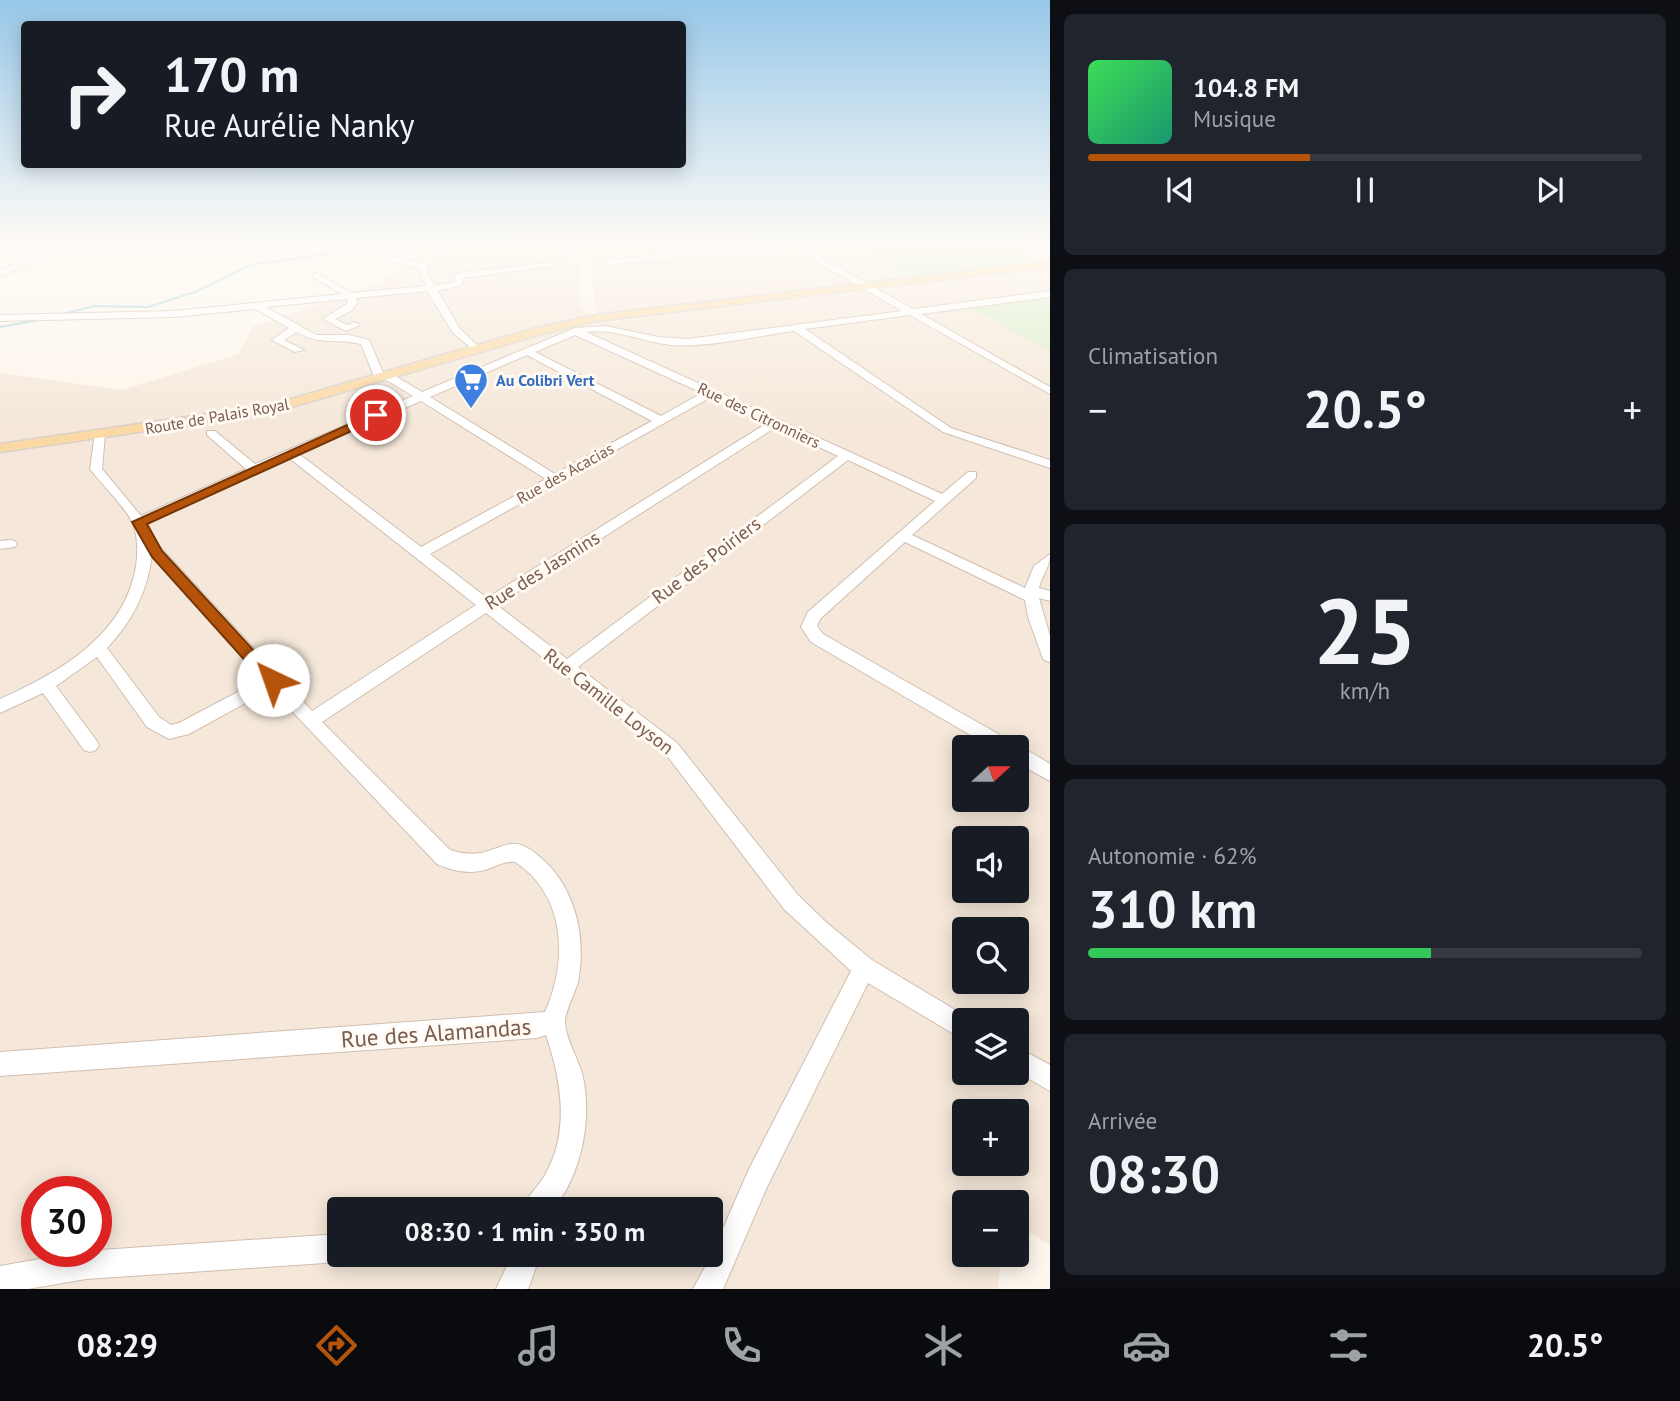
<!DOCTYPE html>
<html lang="fr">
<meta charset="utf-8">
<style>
body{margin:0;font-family:"PT Sans",sans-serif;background:#20242c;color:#f1f3f6;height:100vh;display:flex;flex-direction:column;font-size:26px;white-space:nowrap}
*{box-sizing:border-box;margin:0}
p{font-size:23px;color:#9ea1a6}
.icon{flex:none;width:38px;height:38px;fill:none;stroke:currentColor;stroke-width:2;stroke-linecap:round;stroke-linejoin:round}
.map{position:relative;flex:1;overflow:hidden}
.drawer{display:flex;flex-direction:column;gap:14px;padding:14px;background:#0d0f14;width:630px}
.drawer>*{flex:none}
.top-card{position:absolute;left:21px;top:21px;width:665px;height:147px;border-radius:7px;box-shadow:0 4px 18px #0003;background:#171b24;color:#f1f3f6;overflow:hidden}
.needle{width:46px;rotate:69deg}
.fabs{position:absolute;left:952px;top:735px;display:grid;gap:14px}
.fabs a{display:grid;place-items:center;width:77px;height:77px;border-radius:7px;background:#171b24;box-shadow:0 4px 18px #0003;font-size:35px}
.speed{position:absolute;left:21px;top:1176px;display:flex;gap:14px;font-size:35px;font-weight:700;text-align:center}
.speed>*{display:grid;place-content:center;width:91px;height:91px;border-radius:50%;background:#171b24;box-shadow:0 4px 18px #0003;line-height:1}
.speed .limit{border:10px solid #d22;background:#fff;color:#111}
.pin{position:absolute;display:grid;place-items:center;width:60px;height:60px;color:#fff;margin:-30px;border:4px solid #fff;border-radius:50%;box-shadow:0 2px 7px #0007}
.me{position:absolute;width:77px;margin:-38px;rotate:318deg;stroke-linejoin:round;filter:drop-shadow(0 0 5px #0008)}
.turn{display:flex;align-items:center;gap:24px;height:147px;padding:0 28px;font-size:32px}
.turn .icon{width:91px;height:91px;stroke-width:2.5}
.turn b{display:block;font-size:49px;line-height:60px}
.big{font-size:52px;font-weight:700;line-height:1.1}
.drawer .card{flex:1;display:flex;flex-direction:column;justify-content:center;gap:10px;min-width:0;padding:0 24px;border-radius:10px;background:#20242c}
.drawer .dial{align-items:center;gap:0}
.dial b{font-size:91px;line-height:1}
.song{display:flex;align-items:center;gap:21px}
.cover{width:84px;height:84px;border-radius:10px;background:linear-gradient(135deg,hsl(130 70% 55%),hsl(160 70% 35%))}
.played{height:7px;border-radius:4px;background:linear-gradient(90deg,#b45309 40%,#363941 40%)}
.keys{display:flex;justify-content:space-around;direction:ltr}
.heat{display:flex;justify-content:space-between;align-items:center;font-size:38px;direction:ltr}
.charge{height:10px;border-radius:5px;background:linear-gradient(90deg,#34c759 62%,#363941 0)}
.trip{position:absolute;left:327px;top:1197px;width:396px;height:70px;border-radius:7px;background:#171b24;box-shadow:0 4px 18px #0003;font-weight:700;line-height:70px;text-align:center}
.dock{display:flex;height:112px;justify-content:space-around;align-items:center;background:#090b0e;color:#9ea1a6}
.dock .icon{width:49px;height:49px}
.dock .current{color:#b45309}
.dock b{font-size:32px;color:#f1f3f6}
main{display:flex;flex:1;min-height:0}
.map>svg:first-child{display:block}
</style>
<main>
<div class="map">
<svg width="1050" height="1289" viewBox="0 0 1050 1289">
<rect width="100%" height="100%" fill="#fdf6ec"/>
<path fill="#f5e8da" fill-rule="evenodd" d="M 433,242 L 541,242 L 579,264 L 581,307 L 597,320 L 588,248 L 581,242 L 848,242 L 919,282 L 1050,266 L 1050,1245 L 1017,1225 L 1017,1202 L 964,1202 L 964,1255 L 1001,1255 L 998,1289 L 0,1289 L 0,373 L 122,390 L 239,354 L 252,327 L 382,282 ZM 964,747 L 1017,747 L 1017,800 L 964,800 ZM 964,838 L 1017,838 L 1017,891 L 964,891 ZM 964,929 L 1017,929 L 1017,982 L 964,982 ZM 964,1020 L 1017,1020 L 1017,1073 L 964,1073 ZM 964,1111 L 1017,1111 L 1017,1164 L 964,1164 ZM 37,1192 L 96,1192 L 96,1251 L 37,1251 ZM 340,1209 L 710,1209 L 710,1255 L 340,1255 Z"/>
<g fill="#d8ecc9">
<polygon points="848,242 1009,242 1050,262 914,279"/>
<polygon points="1042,296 1050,301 1050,351 966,306"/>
</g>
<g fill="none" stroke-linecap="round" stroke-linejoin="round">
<g stroke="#a5d3da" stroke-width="2">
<polyline points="381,246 390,242"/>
<polyline points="62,314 95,306 148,307 195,292 251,265 369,248"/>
<polyline points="0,327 39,320"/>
</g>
<g stroke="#d1beb0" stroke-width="2">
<g id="minor">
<polygon points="76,242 88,242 0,276 0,270"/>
<path d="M 368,242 L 376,242 L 386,254 L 421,263 L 448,242 L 457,242 L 427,267 L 428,275 L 435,286 L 454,282 L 454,276 L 458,273 L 564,261 L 568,264 L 463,278 L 462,285 L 438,291 L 460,329 L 481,349 L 476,352 L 453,333 L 427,291 L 356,298 L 358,303 L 351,311 L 335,319 L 347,325 L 355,322 L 360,325 L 346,331 L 323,319 L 348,303 L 347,299 L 266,307 L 316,335 L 349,335 L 369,340 L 384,375 L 392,374 L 422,392 L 575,328 L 606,326 L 658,337 L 688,339 L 902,311 L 792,248 L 739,254 L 603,265 L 602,263 L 606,260 L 795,242 L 820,242 L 801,246 L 913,309 L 1050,291 L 1050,297 L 921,314 L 1050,387 L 1050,394 L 910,315 L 805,329 L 951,428 L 1050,460 L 1050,468 L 943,432 L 794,331 C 757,336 707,348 671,345 C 642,342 615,328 586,332 L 942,494 L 968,472 L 976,472 L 976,478 L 912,535 L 1025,588 L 1034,566 L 1050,554 C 1050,568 1042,575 1039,588 L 1050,591 L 1050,601 L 1039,598 L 1050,636 L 1050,662 L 1044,660 L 1042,656 L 1028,617 L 1025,600 L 905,542 L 820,619 L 817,626 L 823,634 L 1012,742 L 1015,747 L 991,747 L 811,642 L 801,627 L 808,612 L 935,501 L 848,460 L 578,667 L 677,743 L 798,895 L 827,923 L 872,960 L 972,1020 L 964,1020 L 964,1040 L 868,983 L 767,1187 L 723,1289 L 693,1289 L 711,1256 L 749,1169 L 851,971 L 784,909 L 665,753 L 486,613 L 322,722 L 450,850 C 460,853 471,855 481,853 C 504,848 512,835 535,853 C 575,883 587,936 578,982 C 575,993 564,1014 565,1023 C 566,1039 577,1057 582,1073 C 593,1116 582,1175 553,1209 L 522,1209 C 527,1195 539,1187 546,1173 C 570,1130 561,1079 546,1035 L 537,1038 L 0,1076 L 0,1052 L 545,1012 C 568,961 566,895 515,862 C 504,861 497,866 488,869 C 471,875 453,871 437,864 L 271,689 L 189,734 L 169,739 L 147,727 L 97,657 L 56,686 L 96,740 L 99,745 L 96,750 L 90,752 L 84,750 L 43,693 L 0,713 L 0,699 C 59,673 125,635 136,566 C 138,552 138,538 133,524 C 125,506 102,485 90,469 L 95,433 L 103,433 L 105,435 L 102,469 L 141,516 L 246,469 L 207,435 L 207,431 L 215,431 L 255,464 L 413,396 L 385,379 L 376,381 L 361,344 C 336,338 320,346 297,332 L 284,340 L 304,350 L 295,352 L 272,340 L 289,328 L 255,309 L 174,317 L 0,321 L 0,315 L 174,311 L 342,294 L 314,278 L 314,274 L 317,273 L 352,293 L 426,286 L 419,268 L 380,258 ZM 575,335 L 702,393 L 661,416 L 535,352 ZM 527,355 L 652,421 L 555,474 L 430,397 ZM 711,397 L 767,423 L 487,598 L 430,554 ZM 421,401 L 546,479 L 421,547 L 299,454 ZM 776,427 L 838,456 L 567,659 L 497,605 ZM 289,458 L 476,605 L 312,711 L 158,545 L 147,524 ZM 152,555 L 262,679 L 179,723 L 171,725 L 159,717 L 107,648 C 133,620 147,593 152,555 Z"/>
<polygon points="1005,242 1016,242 1050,259 1050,265"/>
<polygon points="10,540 15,541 17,544 15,547 0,549 0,541"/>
<path d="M 1015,747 C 1027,748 1039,758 1050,764 L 1050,781 L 1017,763 Z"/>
<polygon points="1017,1047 1050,1065 1050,1091 1017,1072"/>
<polygon points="340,1234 340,1255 351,1255 340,1262 86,1279 28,1289 0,1289 0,1266 85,1251"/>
<polygon points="512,1255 540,1255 529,1287 527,1289 496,1289"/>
</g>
</g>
<g stroke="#dad1cd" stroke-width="3">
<polygon id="major" points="1050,261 1050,267 596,321 539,335 271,413 0,452 0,444 270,405 532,329 596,315"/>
</g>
<use href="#minor" fill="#fff" fill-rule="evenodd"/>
<use href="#major" fill="#fbd9a5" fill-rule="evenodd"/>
</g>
<linearGradient id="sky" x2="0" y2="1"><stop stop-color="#97c7e8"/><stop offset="0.57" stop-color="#fefbf6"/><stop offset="1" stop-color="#fefbf6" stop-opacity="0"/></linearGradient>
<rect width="1050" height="423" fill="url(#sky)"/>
<polygon fill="#b45309" stroke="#753606" stroke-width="2" points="376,412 382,415 380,418 147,524 162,551 281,680 273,687 267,685 152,557 132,522"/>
<defs>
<g id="supermarket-pin" transform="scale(1.75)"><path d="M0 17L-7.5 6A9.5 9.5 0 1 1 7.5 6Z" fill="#3f7fe0" stroke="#fffaf3"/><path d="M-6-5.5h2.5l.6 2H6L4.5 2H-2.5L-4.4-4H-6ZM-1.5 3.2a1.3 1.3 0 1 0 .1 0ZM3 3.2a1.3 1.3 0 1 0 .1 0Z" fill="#fff"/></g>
</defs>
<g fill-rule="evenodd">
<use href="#supermarket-pin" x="471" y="380"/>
</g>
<g text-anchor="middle" stroke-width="6" stroke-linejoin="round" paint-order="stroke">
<g font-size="16" font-weight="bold" fill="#366cbe" stroke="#fffaf3" text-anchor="start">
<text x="496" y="386">Au Colibri Vert</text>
</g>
<g font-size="16" fill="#7a5c4d" stroke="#fffaf3">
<text transform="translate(759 415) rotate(25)" y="6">Rue des Citronniers</text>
<text transform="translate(217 416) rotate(-10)" y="6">Route de Palais Royal</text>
<text transform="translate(565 473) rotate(-29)" y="6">Rue des Acacias</text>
</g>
<g font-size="19" fill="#7a5c4d" stroke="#fffaf3">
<text transform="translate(706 560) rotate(-37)" y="7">Rue des Poiriers</text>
<text transform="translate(542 570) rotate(-32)" y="7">Rue des Jasmins</text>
<text transform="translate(609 701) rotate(38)" y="7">Rue Camille Loyson</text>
</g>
<g font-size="23" fill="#7a5c4d" stroke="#fffaf3">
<text transform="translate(436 1033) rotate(-4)" y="8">Rue des Alamandas</text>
</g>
</g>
</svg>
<div class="fabs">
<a><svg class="needle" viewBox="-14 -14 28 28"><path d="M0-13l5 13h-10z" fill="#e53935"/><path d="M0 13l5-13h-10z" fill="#9ea1a6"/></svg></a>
<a><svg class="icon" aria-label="sound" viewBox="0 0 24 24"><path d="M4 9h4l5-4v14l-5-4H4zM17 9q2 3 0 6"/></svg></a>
<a><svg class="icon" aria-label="search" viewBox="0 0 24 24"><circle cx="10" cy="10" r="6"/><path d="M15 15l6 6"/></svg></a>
<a><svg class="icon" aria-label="layers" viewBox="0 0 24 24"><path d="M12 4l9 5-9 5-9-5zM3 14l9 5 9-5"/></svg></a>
<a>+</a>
<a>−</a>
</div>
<div class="speed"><div class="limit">30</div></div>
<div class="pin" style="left:376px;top:415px;background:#d93025"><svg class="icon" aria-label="arrive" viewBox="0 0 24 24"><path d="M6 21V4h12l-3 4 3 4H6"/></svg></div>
<svg class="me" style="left:273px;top:680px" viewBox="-20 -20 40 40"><circle r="19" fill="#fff"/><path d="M0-13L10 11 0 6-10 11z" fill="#b45309"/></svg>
<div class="trip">08:30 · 1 min · 350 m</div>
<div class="top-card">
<div class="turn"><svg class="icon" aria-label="right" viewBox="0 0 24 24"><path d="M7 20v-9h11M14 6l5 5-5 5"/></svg><div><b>170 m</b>Rue Aurélie Nanky</div></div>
</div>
</div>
<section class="drawer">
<div class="card">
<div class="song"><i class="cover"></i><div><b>104.8 FM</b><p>Musique</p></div></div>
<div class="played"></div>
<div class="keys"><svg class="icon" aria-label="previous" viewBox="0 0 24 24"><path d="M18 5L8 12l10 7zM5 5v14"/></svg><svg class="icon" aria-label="pause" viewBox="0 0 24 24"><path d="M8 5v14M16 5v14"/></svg><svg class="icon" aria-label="next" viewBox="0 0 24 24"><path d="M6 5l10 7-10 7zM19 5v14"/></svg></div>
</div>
<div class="card"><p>Climatisation</p>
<div class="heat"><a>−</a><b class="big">20.5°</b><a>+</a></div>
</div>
<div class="card dial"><b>25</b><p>km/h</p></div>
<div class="card"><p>Autonomie · 62%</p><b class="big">310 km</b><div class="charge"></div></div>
<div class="card"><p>Arrivée</p><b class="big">08:30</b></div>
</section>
</main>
<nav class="dock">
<b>08:29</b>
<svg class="icon current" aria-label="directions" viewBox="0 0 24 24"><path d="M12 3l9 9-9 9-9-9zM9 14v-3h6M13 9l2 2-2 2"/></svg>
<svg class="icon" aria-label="music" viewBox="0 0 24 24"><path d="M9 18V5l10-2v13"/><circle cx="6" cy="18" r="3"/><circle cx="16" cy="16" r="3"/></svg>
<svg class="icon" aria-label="phone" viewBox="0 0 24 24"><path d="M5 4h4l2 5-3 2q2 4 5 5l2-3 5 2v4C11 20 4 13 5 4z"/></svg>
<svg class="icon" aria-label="climate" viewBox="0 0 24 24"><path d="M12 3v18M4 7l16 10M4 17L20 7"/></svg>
<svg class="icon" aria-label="car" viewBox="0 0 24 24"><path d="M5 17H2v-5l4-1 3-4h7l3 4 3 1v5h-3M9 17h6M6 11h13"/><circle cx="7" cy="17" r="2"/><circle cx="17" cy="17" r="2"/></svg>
<svg class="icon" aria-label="filters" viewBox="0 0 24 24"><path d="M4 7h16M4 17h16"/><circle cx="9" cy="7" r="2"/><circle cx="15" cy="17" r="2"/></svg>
<b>20.5°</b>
</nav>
